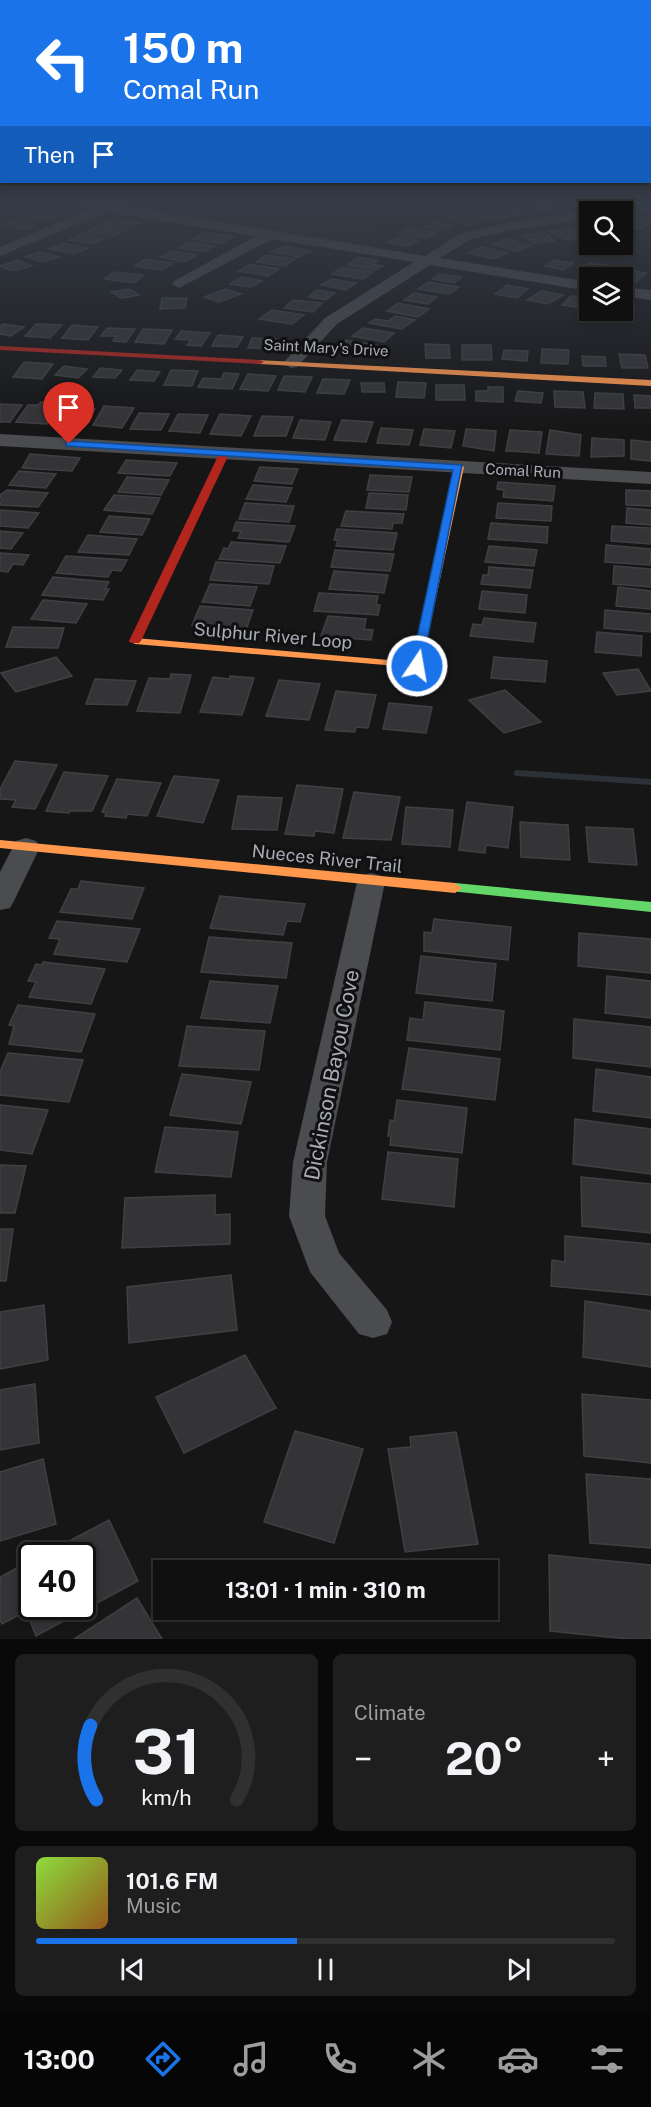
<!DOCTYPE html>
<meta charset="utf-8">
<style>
body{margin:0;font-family:"Public Sans",sans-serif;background:#1e1e1f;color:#f1f3f6;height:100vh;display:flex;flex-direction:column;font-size:22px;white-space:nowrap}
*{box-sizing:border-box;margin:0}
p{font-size:20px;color:#9c9d9f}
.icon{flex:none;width:33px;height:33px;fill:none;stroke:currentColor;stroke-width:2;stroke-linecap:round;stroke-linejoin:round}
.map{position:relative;height:1639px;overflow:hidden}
.drawer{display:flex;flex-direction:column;gap:15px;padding:15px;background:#090909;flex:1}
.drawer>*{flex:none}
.guide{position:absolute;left:0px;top:0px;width:651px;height:183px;box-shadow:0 3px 9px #0003,0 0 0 2px #303031;background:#1a73e8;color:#fff;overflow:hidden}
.controls{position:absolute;left:579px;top:201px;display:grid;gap:12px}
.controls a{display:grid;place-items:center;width:54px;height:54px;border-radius:0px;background:#101011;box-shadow:0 3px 9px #0003,0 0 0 2px #303031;font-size:30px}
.speed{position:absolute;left:18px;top:1542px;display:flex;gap:12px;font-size:30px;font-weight:700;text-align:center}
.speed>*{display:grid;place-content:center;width:78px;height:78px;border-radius:50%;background:#101011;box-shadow:0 3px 9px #0003,0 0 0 2px #303031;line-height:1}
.speed .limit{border:3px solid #111;border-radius:9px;background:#fff;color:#111}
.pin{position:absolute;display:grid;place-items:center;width:51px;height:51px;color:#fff;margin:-62px -26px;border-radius:50% 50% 50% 0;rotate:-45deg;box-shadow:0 0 6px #0007}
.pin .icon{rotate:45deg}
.me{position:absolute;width:66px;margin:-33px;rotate:12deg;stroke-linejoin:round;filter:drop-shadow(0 0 4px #0008)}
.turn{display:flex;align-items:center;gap:21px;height:126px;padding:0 24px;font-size:27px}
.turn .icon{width:78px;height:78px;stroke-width:2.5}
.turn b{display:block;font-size:42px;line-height:51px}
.then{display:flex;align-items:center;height:57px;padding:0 24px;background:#0003;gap:12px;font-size:22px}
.big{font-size:45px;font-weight:700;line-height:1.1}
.drawer .tile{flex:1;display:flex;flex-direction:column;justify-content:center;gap:9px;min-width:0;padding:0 21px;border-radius:9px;background:#1e1e1f}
.drawer .dial{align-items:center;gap:0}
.dial svg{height:156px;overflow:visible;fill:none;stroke:#303031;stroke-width:7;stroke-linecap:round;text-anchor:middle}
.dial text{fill:#f1f3f6;stroke:none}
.song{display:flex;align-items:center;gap:18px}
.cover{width:72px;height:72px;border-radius:9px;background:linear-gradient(135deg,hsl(90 70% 55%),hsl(30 70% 35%))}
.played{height:6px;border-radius:3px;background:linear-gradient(90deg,#1a73e8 45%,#303031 45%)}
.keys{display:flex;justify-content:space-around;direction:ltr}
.heat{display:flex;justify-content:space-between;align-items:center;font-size:33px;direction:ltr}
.drawer .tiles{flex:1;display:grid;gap:15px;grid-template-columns:1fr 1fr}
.tile:last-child{grid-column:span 2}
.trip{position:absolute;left:153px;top:1560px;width:345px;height:60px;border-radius:0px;background:#101011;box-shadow:0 3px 9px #0003,0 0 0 2px #303031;font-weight:700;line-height:60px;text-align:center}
.tab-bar{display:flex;height:96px;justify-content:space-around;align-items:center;background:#060607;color:#9c9d9f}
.tab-bar .icon{width:42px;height:42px}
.tab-bar .current{color:#1a73e8}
.tab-bar b{font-size:27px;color:#f1f3f6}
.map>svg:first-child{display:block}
</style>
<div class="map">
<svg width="651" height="1639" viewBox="0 0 651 1639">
<rect width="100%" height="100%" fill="#161617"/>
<polygon fill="#1b201d" points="119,202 484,202 436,208 367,232 359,245"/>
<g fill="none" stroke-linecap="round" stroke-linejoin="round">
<polyline stroke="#2b3137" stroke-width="4" points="0,208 27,203"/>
<polyline stroke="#2b3137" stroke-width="6" points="517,773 651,782"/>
</g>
<g fill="#343436" stroke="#3f4043" stroke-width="1.5">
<polygon points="546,202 561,210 543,212 527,204"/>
<polygon points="552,202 580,202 588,206 560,206"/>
<polygon points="521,208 533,213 517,216 506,210"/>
<polygon points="491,209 507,217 489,220 473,212"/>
<polygon points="33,211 58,215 46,221 21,217"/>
<polygon points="463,214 483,221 466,225 447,218"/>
<polygon points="651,216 651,225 645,225 632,219"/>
<polygon points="115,218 140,222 128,228 103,224"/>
<polygon points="13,219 30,222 24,225 34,226 26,230 0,225"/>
<polygon points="622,220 624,220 642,228 622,231"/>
<polygon points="438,222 453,226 440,231 425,226"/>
<polygon points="99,225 126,230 113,236 86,232"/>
<polygon points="410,228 437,233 425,239 398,234"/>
<polygon points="569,228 587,237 568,240 550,232"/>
<polygon points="204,232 233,237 221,244 192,239"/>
<polygon points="545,233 555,241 533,243 523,235"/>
<polygon points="83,234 105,238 92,244 69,240"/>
<polygon points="400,237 418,241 408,246 385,242"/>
<polygon points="507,239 530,246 515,251 492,244"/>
<polygon points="189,242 214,246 204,252 179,248"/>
<polygon points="63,243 88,248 74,254 49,249"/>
<polygon points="284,246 311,251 299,257 271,252"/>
<polygon points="481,247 507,253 494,259 468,253"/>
<polygon points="173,251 197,255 184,262 160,257"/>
<polygon points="41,252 59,257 43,262 25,257"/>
<polygon points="266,255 295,259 285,266 256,262"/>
<polygon points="359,257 378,261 371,264 383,266 376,270 347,265"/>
<polygon points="145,259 173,263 162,270 134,266"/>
<polygon points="17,260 32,266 12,271 0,266"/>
<polygon points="554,260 573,263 564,270 545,266"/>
<polygon points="589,263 612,266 602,276 579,273"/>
<polygon points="250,264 279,269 268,276 238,271"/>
<polygon points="342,267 373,272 363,279 332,274"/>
<polygon points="624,269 646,273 636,282 614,278"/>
<polygon points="114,272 144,275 134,283 104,279"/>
<polygon points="440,274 462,277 454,283 432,279"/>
<polygon points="241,277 262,281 251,287 230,284"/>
<polygon points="332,279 356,283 346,290 321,285"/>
<polygon points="428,282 459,287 449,294 418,289"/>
<polygon points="507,285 528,289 517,298 495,294"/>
<polygon points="130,289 139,295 121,298 111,292"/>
<polygon points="226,289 241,294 219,302 204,297"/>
<polygon points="317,290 335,293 326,300 308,297"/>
<polygon points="542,291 563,295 548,304 527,300"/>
<polygon points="414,293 437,297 428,304 404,300"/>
<polygon points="571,296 590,298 590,305 586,309 562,305"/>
<polygon points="162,298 187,298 185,308 160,309"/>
<polygon points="293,300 322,303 313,312 284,308"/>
<polygon points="398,303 429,309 418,317 387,311"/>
<polygon points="622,303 633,305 622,316 596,312 622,310"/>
<polygon points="272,310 304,315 292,324 259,319"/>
<polygon points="395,316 415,320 402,329 369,323 375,319 388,321"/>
<polygon points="3,324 24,327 11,336 0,334 0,326"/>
<polygon points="36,324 62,325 50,338 25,336"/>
<polygon points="72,325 98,327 88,340 62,338"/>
<polygon points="107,328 135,329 126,342 113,341 116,336 101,336"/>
<polygon points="363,328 394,333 384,342 352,336"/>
<polygon points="143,329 172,330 164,344 135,342"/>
<polygon points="181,331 210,333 201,346 187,345 191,340 175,339"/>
<polygon points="218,335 243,337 237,347 212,346"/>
<polygon points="252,338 276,339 272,349 248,348"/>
<polygon points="346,340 381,346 370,355 335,350"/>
<polygon points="425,344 449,345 450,358 426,358"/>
<polygon points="462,345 491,345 492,360 462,360"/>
<polygon points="542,349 569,350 568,364 541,363"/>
<polygon points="504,350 528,351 527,361 502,359"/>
<polygon points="619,354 645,355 648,368 622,368"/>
<polygon points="582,356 605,357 606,366 583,366"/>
<polygon points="24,362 53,364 42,379 13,377"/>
<polygon points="64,366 87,369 78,378 55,375"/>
<polygon points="100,368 122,370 115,378 93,377"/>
<polygon points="137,370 160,372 154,381 130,380"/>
<polygon points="171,370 198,371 192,386 164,385"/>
<polygon points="224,373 239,374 232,389 198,387 203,378 221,379"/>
<polygon points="248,374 276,376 268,391 240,389"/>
<polygon points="284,376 312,377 305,392 278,390"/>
<polygon points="323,379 350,380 344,394 317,393"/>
<polygon points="398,382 426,383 424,398 396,397"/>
<polygon points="361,383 384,383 385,392 362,392"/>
<polygon points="436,385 464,385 465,400 436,400"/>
<polygon points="488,387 503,387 503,402 476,401 476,391 488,391"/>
<polygon points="518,391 543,393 541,403 515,401"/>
<polygon points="554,391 583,392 585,408 555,407"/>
<polygon points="595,393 623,394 624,409 594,408"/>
<polygon points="634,395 651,396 651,408 635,408"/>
<polygon points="41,402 61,403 47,424 16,422 28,405 38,405"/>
<polygon points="0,404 22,405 10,422 0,422"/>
<polygon points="104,406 134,408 122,428 93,425"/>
<polygon points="65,407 95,409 85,426 54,425"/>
<polygon points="139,413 169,414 161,430 130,429"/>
<polygon points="178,414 208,415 200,433 169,431"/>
<polygon points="220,414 251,416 241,436 210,434"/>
<polygon points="262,416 293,417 286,436 254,436"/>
<polygon points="300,420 331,422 325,440 293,438"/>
<polygon points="342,420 373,422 366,442 334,440"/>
<polygon points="381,428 413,430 409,445 377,443"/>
<polygon points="424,429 455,431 451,448 420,445"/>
<polygon points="466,429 496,431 494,451 463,446"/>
<polygon points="510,430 542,432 539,453 506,451"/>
<polygon points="550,430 581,435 579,456 546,454"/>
<polygon points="592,438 624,440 624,456 591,457"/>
<polygon points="631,440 651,442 651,461 631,459"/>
<polygon points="30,454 80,458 72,471 22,468"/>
<polygon points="126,460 177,463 170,476 118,473"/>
<polygon points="260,467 298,469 292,484 254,481"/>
<polygon points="19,471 56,474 46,488 9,485"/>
<polygon points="370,475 412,477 409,492 367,490"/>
<polygon points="127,477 169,480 161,495 118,492"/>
<polygon points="498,482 555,486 553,501 503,497 504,490 497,489"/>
<polygon points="253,485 292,488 286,502 246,499"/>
<polygon points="7,490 48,493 38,507 0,505 2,498 0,498 0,495"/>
<polygon points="626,490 651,491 651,506 626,505"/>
<polygon points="369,493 408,495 406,510 366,508"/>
<polygon points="114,495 160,498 152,514 104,510"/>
<polygon points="245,503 294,506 289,522 239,519"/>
<polygon points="498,503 552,506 551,521 496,518"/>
<polygon points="627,508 651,510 651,525 626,523"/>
<polygon points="0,510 39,513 28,528 0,526"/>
<polygon points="346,511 404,514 402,523 393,523 392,529 341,526"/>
<polygon points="109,516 150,519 142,535 100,532"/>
<polygon points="236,522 295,526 289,542 238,538 241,531 233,531"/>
<polygon points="491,523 548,527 547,543 488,539"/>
<polygon points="612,526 651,528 651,544 611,541"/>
<polygon points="337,529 397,533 393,550 336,546 338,540 334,540"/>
<polygon points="0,531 23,533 11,549 0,548"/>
<polygon points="88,535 137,539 129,555 78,552"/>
<polygon points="231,542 286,546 280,563 219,559 224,548 228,549"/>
<polygon points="606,545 651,549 650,565 605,562"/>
<polygon points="489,546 537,550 534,566 485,562"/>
<polygon points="335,550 394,554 390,571 331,567"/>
<polygon points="0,553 29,555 23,565 13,564 8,572 0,571"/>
<polygon points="66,556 127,560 121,571 112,570 108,577 56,573"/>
<polygon points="216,562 274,566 269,584 210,580"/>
<polygon points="614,566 651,569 651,587 613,584"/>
<polygon points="489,567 533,570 530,588 481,584 483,575 488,575"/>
<polygon points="334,571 388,575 384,593 329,589"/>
<polygon points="53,577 109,582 105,589 109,589 103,600 42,595"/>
<polygon points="210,584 257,587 250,606 202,602"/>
<polygon points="618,587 651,591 651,609 616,606"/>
<polygon points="482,591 527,595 525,613 479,609"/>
<polygon points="319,593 378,596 376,605 380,605 378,615 314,611"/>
<polygon points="43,600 87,604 76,623 31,619"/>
<polygon points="200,606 253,610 246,630 192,625"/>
<polygon points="605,610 651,614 651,632 604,628"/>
<polygon points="328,616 366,619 364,629 373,630 371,640 321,636"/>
<polygon points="484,618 536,623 533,642 470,636 473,624 482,625"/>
<polygon points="13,627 64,628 58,648 6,647"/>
<polygon points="597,632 642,636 641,656 595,652"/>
<polygon points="56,657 72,676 16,692 1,673"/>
<polygon points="494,657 547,661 545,682 491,678"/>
<polygon points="638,669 651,691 617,695 603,673"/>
<polygon points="171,674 191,675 180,713 137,711 149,678 170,679"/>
<polygon points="230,676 254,678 242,715 200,712 213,677 229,679"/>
<polygon points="95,679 136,681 127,705 86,704"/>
<polygon points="279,680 320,684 309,720 266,716"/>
<polygon points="505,690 541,722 504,733 469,700"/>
<polygon points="336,691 376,695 368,728 356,727 355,732 325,730"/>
<polygon points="389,703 432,707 426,733 383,729"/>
<polygon points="15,761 57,765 35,809 12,807 16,800 0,799 0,789"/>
<polygon points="64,772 108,776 92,811 70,811 69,813 46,811"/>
<polygon points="174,776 219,780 203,823 157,816"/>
<polygon points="117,779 161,783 147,816 127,814 126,818 105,816 106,813 102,812"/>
<polygon points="297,785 343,789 334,833 315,831 314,836 285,834"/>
<polygon points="354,792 400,797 391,840 343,838"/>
<polygon points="238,796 282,798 277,830 232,829"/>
<polygon points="467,802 513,807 508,848 486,845 485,853 459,850"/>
<polygon points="406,807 453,810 450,847 402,844"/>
<polygon points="520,822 568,825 570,860 521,857"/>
<polygon points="586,827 633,829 637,865 589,862"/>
<polygon points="81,881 144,888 132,919 60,912 71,889 78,889"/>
<polygon points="220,896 305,904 300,922 287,921 283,935 210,928"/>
<polygon points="434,919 511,927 508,960 424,951 424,932 432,933"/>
<polygon points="57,921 140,929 127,962 54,954 60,939 49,938"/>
<polygon points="579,933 651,939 651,973 578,966"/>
<polygon points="209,937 292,943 286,978 201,972"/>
<polygon points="421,956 496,964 492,1001 416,993"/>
<polygon points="43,962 105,969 91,1004 29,997 36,982 28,981 36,964 42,965"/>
<polygon points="607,976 651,981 651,1018 605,1013"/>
<polygon points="210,981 278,986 270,1023 201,1018"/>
<polygon points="425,1002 504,1011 500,1050 407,1040 410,1018 423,1020"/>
<polygon points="18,1005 95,1014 81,1052 9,1044 14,1026 9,1025"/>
<polygon points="574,1019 651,1027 651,1067 573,1058"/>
<polygon points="187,1026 265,1031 259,1070 179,1066"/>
<polygon points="409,1048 500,1059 495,1100 402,1089"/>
<polygon points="8,1053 83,1060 69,1102 0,1095 0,1072"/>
<polygon points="596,1069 651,1077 651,1118 593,1111"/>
<polygon points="182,1074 251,1082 241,1124 170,1115"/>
<polygon points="397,1100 467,1108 462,1153 390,1145 391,1136 388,1136 390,1120 394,1121"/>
<polygon points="0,1105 48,1110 32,1154 0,1150"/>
<polygon points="575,1119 651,1129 651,1174 573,1164"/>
<polygon points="165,1127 238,1132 231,1177 155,1172"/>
<polygon points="388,1152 458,1159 454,1207 382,1199"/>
<polygon points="0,1165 26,1166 15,1213 0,1213"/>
<polygon points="581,1177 651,1184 651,1233 582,1226"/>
<polygon points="215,1195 215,1215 230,1214 230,1244 122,1248 125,1198"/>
<polygon points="0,1229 13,1229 6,1281 0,1281"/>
<polygon points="565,1236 651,1244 651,1295 551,1286 552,1260 565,1262"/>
<polygon points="231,1275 237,1330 129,1343 127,1287"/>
<polygon points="585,1301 651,1311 651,1367 583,1357"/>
<polygon points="44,1305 48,1360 0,1369 0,1312"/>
<polygon points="245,1355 276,1408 184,1453 156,1397"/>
<polygon points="35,1384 39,1443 0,1450 0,1390"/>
<polygon points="582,1394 651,1400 651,1463 584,1456"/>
<polygon points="295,1431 363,1449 334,1543 264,1522"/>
<polygon points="456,1432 478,1544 405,1552 388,1449 411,1447 410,1437"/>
<polygon points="43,1459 56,1524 0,1541 0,1472"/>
<polygon points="586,1474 651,1479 651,1548 590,1543"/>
<polygon points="109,1520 138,1581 36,1636 26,1611 2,1624 0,1619 0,1577 32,1560 32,1606 82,1606 82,1556 41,1556"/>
<polygon points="549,1555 651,1565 651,1639 629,1639 550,1631"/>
<polygon points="137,1598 162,1639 74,1639"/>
</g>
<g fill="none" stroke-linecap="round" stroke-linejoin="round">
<g fill="#4b4c4f" fill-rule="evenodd">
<polygon points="67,202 107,203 425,256 459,234 507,223 590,210 595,212 590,212 590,218 507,231 469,240 440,258 590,282 590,291 430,265 337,324 297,367 291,368 283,363 325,318 414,262 272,239 179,288 172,284 174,281 256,236 107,212 0,256 0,247 91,209 68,205"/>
<polygon points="651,205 651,213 622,215 622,212 600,212 606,208"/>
<polygon points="622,287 651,290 651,300 622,296"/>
<polygon points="0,434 651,472 651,484 0,446"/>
<polygon points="26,838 36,841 40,847 14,901 10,908 0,910 0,872 16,841"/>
<polygon points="371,873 381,876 385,882 327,1162 325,1216 339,1253 387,1310 392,1322 387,1334 373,1338 359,1334 310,1272 289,1216 293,1162 357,882 361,876"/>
</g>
<polygon fill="#63d668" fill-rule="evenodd" points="455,883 651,902 651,912 450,891 448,888 450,885"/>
<g fill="#ff974d" fill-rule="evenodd">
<polygon points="257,360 651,380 651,386 260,364 257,364"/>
<polygon points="459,464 464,467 421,668 135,644 129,641 135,638 412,662 454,467"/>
<polygon points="0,840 455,883 462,888 455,893 0,848"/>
</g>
<g fill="#b3261e" fill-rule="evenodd">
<polygon points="0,346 260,360 264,362 260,364 0,350"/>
<polygon points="224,451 229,454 141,641 139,643 131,643 129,641 219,454"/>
</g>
</g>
<linearGradient id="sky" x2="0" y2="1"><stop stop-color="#0c0c0d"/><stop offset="0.47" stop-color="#363c47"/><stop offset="1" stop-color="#363c47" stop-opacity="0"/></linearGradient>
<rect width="651" height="431" fill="url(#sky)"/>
<polygon fill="#1a73e8" stroke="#114b97" stroke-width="1.5" points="69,441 462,465 422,666 417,669 411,666 453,470 66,446 66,442"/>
<g text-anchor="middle" stroke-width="6" stroke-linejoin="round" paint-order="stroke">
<g font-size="15" fill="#a9acb6" stroke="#111112">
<text transform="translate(326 348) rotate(3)" y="5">Saint Mary's Drive</text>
<text transform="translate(523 471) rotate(3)" y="5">Comal Run</text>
</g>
<g font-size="18" fill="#a9acb6" stroke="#111112">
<text transform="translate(273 636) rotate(5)" y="6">Sulphur River Loop</text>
<text transform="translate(327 859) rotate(6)" y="6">Nueces River Trail</text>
</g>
<g font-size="21" fill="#a9acb6" stroke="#111112">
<text transform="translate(332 1075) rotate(-79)" y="7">Dickinson Bayou Cove</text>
</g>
</g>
</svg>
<div class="controls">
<a><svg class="icon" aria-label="search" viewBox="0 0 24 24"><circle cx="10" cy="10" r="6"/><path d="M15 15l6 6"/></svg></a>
<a><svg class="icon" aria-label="layers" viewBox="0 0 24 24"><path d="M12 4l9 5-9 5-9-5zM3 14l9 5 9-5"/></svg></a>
</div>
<div class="speed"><div class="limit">40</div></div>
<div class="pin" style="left:69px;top:444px;background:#d93025"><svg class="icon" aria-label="arrive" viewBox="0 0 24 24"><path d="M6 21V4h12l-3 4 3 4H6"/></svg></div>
<svg class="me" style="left:417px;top:666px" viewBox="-20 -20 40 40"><circle r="17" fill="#1a73e8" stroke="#fff" stroke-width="3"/><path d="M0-11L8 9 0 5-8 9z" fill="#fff"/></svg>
<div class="trip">13:01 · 1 min · 310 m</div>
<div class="guide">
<div class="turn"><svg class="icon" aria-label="left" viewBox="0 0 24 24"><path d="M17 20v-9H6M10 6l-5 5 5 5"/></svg><div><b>150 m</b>Comal Run</div></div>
<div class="then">Then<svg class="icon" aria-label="arrive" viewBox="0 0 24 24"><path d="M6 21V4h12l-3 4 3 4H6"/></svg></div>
</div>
</div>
<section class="drawer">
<div class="tiles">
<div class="tile dial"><svg viewBox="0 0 100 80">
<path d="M14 69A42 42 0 1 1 86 69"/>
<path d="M14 69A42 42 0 0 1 11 31" stroke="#1a73e8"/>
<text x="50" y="56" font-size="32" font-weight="700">31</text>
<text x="50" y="72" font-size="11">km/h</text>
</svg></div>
<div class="tile"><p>Climate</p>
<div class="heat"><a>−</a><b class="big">20°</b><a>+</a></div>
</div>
<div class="tile">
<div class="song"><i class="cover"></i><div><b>101.6 FM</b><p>Music</p></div></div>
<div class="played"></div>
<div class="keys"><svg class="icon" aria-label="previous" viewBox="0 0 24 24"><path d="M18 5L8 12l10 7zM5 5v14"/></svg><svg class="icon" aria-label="pause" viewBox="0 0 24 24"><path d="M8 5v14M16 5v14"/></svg><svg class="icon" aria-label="next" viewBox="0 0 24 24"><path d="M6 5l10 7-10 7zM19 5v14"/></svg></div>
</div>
</div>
</section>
<nav class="tab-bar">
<b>13:00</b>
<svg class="icon current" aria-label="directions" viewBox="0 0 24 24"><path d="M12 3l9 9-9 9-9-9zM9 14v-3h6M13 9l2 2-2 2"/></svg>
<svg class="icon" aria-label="music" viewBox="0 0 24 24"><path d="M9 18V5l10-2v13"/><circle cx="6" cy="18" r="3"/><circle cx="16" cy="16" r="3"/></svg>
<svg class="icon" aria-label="phone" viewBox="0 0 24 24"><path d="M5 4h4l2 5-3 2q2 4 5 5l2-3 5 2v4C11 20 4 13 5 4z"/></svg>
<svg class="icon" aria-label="climate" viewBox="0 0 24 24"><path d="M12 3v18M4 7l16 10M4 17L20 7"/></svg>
<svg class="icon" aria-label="car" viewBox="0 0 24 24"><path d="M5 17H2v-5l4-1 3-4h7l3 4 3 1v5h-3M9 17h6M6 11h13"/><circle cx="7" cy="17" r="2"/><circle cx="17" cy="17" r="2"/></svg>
<svg class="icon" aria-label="filters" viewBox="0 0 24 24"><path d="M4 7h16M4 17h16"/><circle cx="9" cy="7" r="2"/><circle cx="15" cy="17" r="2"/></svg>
</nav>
